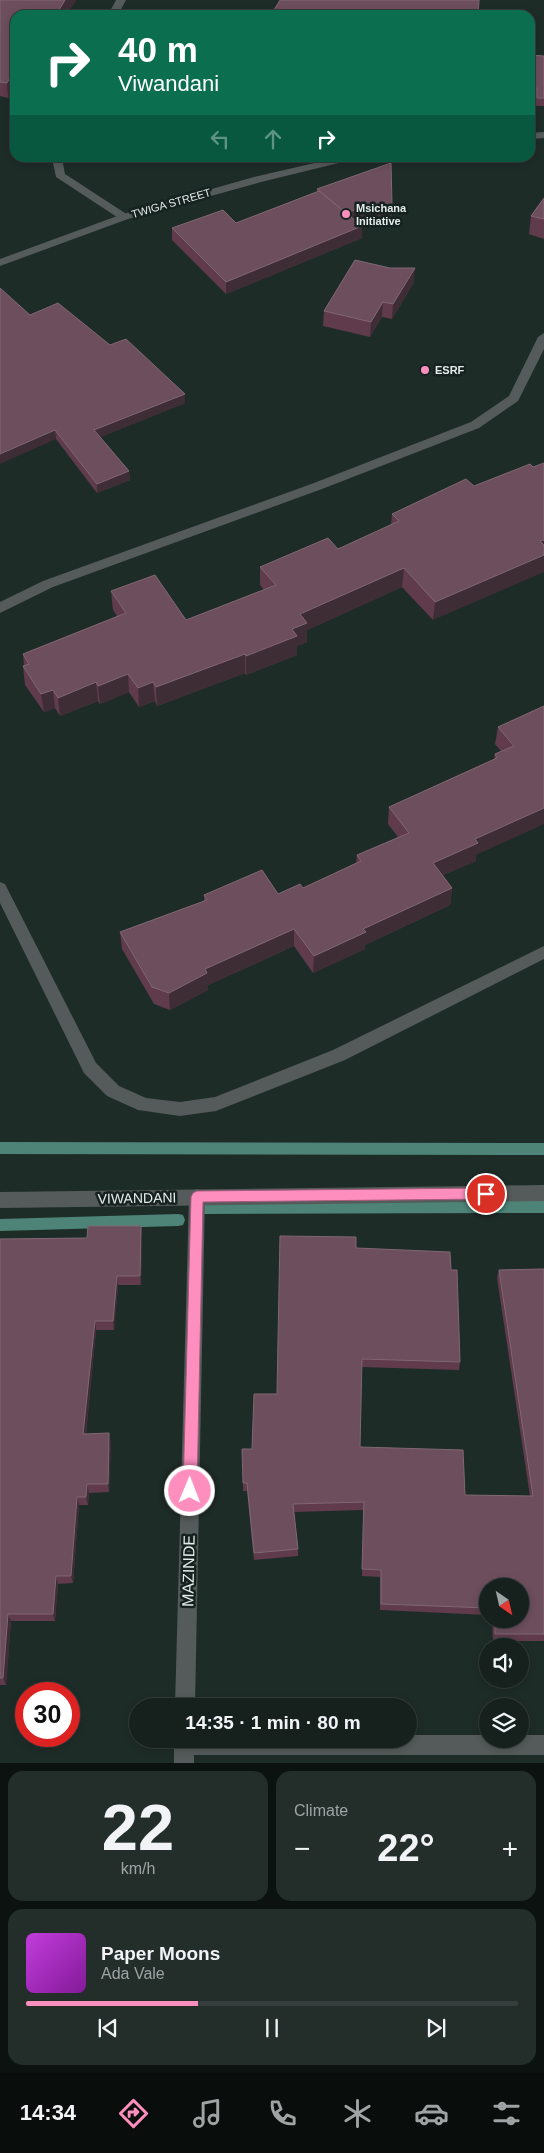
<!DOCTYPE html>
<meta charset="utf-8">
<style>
body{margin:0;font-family:Helvetica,sans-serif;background:#232e2b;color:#f1f3f6;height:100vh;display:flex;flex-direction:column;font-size:19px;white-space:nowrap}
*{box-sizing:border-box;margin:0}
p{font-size:16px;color:#9ea3a4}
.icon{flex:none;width:28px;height:28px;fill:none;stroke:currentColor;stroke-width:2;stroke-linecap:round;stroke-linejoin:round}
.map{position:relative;height:1763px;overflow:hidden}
.drawer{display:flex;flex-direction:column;gap:8px;padding:8px;background:#0c1210;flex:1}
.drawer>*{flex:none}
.top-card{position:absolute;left:10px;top:10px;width:525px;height:152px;border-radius:15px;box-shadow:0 2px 8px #0003,0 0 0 1px #353e3c;background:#0b6e4f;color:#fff;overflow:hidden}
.needle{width:32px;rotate:146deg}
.controls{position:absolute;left:479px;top:1578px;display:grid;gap:10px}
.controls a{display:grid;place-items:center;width:50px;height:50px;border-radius:50%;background:#16211e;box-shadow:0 2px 8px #0003,0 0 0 1px #353e3c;font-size:25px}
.speed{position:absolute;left:15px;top:1682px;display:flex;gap:10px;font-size:25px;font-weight:700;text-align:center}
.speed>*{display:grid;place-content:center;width:65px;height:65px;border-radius:50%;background:#16211e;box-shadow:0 2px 8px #0003,0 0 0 1px #353e3c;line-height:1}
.speed .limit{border:8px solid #d22;background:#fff;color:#111}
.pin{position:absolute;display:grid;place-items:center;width:42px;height:42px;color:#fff;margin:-21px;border:2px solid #fff;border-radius:50%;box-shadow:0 1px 5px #0007}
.me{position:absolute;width:55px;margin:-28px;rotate:1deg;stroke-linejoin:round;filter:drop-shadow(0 0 4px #0008)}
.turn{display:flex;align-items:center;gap:18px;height:105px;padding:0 25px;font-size:22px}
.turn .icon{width:65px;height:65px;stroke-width:2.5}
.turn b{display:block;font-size:35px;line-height:42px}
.lanes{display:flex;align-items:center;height:48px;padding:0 25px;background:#0003;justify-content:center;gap:25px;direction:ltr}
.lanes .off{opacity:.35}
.big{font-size:38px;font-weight:700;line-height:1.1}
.drawer .widget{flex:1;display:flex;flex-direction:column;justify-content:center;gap:8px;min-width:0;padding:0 18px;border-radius:15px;background:#232e2b}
.drawer .dial{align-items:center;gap:0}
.dial b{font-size:65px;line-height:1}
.song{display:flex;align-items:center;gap:15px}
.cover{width:60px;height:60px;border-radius:8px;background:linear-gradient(135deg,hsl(290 70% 55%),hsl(290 70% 35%))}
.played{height:5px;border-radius:2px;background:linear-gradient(90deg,#fd8ebe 35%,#353e3c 35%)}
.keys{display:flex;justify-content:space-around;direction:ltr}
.heat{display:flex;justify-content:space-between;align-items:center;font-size:28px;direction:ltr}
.drawer .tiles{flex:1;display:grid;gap:8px;grid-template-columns:1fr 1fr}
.widget:last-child{grid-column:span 2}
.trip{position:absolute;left:129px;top:1698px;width:288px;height:50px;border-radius:25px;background:#16211e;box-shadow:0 2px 8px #0003,0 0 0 1px #353e3c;font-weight:700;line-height:50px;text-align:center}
.tabs{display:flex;height:80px;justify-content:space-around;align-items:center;background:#090d0c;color:#9ea3a4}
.tabs .icon{width:35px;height:35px}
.tabs .active{color:#fd8ebe}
.tabs b{font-size:22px;color:#f1f3f6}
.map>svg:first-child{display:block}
</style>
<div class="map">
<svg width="544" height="1763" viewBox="0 0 544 1763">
<rect width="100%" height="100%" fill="#1e2c28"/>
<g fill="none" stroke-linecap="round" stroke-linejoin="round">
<g fill="#4d8477" fill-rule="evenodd">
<polygon points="0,1142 544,1143 544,1155 0,1154"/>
<polygon points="544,1201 544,1213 205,1214 200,1212 198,1208 200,1204 205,1202"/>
<polygon points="178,1214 183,1215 185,1220 183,1225 178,1226 0,1231 0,1219"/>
</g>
<g fill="#555b5a" fill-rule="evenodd">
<polygon points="116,0 126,0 118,15 108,15"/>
<polygon points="52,158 62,158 65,174 128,215 129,217 128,219 120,219 56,177"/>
</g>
<g fill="#555b5a" fill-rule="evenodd">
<polygon points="544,132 544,138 530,139 530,133"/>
<polygon points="336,158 352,158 351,160 261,182 128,219 0,266 0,259 120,215 254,177"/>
<polygon points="544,333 544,349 518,401 479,428 322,489 53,587 0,613 0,602 43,581 314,483 471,422 509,396 538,337"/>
<polygon points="0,882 5,884 96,1063 119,1086 146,1098 180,1102 215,1097 333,1050 544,946 544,959 345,1060 216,1111 180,1116 138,1110 107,1096 84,1073 0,903"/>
<polygon points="197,1189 203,1192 205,1197 195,1706 175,1706 189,1197 191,1192"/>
<polygon points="408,1735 488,1735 488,1739 520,1739 520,1735 544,1735 544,1755 194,1755 194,1763 174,1763 174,1739 408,1739"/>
</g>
<polygon fill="#555b5a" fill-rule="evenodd" points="544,1185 544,1201 0,1208 0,1192"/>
</g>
<g fill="#5f3b4b">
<polygon points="0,0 76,0 66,15 15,15 15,89 14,89 8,98 0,96"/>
<polygon points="530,55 544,56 544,106 536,106 536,96 530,96"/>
<polygon points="317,189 392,216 356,222 362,238 226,294 172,240 172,228 236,223 317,192"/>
<polygon points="544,198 544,239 529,234 531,216"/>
<polygon points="414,282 392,319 382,317 370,337 323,326 324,311"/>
<polygon points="30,315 110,345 185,403 100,437 129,471 130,480 97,493 56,439"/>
<polygon points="466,479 433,620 402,587 307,630 307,642 297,646 297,655 246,675 245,673 157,706 155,701 139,707 129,692 100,704 98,701 60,716 55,708 44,712 25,685 23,666 24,666 23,654 117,616 113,610 111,591 186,620 264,590 260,585 260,567 338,549 391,525 392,514"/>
<polygon points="544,706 476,855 476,861 443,875 452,888 450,905 365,945 365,949 313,973 294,946 208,985 208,990 170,1010 154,1004 122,949 120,932 204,901 204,895 278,894 303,888 356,863 357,855 398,837 388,824 389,807 494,759 495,754 501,751 495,744 498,727"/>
<polygon points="141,1226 142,1235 141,1285 118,1285 114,1330 96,1330 86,1434 111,1442 109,1492 89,1493 88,1505 79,1505 73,1583 58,1584 55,1621 11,1621 6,1685 0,1685 0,1239 87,1238"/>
<polygon points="356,1248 451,1270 460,1362 459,1370 361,1367 360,1447 465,1495 530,1496 497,1278 499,1270 544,1269 544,1641 493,1641 492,1619 520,1619 488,1586 488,1615 380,1610 380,1577 362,1576 363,1510 294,1512 298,1549 298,1556 254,1560 247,1491 243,1491 243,1483 252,1449 277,1394"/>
</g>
<g fill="#3f2d36">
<polygon points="65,0 76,0 66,15 56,15"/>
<polygon points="12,74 14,89 8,98 7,83"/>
<polygon points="392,205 392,216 344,224 345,212"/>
<polygon points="362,226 362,238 226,294 226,282"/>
<polygon points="415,268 414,282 392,319 393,304"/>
<polygon points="383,302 382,317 370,337 371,322"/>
<polygon points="185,394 185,403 95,439 94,430"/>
<polygon points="55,430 56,439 0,464 0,454"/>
<polygon points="129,471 130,480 97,493 97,484"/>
<polygon points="544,540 544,572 433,620 435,602 540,541"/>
<polygon points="404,568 402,587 307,630 307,642 297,646 297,655 246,675 246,656 292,629 300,614"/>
<polygon points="245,654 245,673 157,706 156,687"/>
<polygon points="128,674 129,692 100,704 98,686"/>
<polygon points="96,682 98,701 60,716 58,698"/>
<polygon points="153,682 155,701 139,707 138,688"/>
<polygon points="53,690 55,708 44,712 41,694"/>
<polygon points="544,808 544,824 476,855 476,861 431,880 433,863 475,839"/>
<polygon points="452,888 450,905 365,945 365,949 313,973 314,956 363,929"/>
<polygon points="294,929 294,946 208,985 208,990 170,1010 169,993 205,969"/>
<polygon points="141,1226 142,1235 141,1285 140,1276"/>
<polygon points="117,1276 118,1285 114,1330 113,1321"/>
<polygon points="95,1321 96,1330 85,1442 83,1434"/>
<polygon points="109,1433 111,1442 109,1492 108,1484"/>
<polygon points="87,1484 89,1493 88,1505 86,1497"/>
<polygon points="77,1497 79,1505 73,1583 71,1576"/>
<polygon points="56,1576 58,1584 55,1621 53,1614"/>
<polygon points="8,1614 11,1621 6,1685 3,1678"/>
</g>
<g fill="#6d4e5c" stroke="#806772">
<polygon points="0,0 65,0 56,15 15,15 15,74 12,74 7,83 0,82"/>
<polygon points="280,0 479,0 478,15 271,15"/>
<polygon points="530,55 544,56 544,98 537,98 537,88 530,88"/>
<polygon points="391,163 392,205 345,212 317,189"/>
<polygon points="319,191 362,226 226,282 172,228 223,210 236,223"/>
<polygon points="544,198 544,219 531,216"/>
<polygon points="355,260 390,268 415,268 393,304 383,302 371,322 324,311"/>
<polygon points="0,288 30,315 58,303 110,345 126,339 185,394 94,430 129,471 97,484 55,430 0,454"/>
<polygon points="544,463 544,540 540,541 544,545 544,555 435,602 404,568 300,614 307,623 292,629 297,636 246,656 245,654 156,687 153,682 138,688 128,674 98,686 96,682 58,698 53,690 41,694 23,666 29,664 23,654 126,613 111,591 155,575 186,620 276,585 260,567 328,538 338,549 399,521 392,514 466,479 474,486 530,464 533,467"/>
<polygon points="544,706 544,808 475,839 478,843 433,863 452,888 363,929 366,932 314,956 294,929 205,969 207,973 169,993 152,987 120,932 207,900 204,895 262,870 278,894 300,884 303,888 361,861 357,855 409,833 389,807 497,758 495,754 514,746 498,727"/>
<polygon points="88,1226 141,1226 140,1276 117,1276 113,1321 95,1321 83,1434 109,1433 108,1484 87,1484 86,1497 77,1497 71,1576 56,1576 53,1614 8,1614 3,1678 0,1678 0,1239 87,1238"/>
<polygon points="280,1236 356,1237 356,1248 450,1252 451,1270 457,1270 460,1362 362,1359 360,1447 463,1450 465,1495 533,1496 499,1270 544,1269 544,1634 495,1634 495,1619 520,1619 520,1586 488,1586 488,1608 381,1604 381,1570 362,1569 364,1502 293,1504 298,1549 254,1553 247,1483 243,1483 242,1449 252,1449 254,1394 277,1394"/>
</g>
<polygon fill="#fd8ebe" stroke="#a45c7c" points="486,1188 491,1189 493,1194 491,1198 486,1199 203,1202 197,1491 195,1496 190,1498 185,1496 183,1491 191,1197 193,1193 197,1191"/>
<g fill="#fd8ebe" stroke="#15221f" stroke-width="2">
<circle cx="346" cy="214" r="5"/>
<circle cx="425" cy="370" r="5"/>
</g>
<g text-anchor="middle" stroke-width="5" stroke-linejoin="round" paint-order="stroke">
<g font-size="11" fill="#e4ecea" stroke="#15221f">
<text transform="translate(171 203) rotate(-16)" y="4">TWIGA STREET</text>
</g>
<g font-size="11" font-weight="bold" fill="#e4ecea" stroke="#15221f" text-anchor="start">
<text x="356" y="212">Msichana<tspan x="356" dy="13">Initiative</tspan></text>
<text x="435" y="374">ESRF</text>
</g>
<g font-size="14" fill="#e4ecea" stroke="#15221f">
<text transform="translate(137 1198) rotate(-1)" y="5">VIWANDANI</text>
</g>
<g font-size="16" fill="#e4ecea" stroke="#15221f">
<text transform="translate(188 1571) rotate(-89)" y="6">MAZINDE</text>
</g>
</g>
</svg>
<div class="controls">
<a><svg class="needle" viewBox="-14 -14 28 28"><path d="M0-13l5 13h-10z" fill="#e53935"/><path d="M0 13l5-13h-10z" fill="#9ea3a4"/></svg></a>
<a><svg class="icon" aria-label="sound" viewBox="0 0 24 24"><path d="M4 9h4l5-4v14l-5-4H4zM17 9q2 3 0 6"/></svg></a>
<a><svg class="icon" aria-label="layers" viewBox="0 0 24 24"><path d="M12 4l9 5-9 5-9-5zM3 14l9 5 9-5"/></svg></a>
</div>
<div class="speed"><div class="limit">30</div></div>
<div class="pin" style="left:486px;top:1194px;background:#d93025"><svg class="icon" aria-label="arrive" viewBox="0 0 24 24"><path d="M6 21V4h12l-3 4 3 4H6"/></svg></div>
<svg class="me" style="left:190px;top:1491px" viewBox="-20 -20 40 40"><circle r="17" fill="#fd8ebe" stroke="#fff" stroke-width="3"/><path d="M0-11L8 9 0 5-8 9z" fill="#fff"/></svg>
<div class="trip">14:35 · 1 min · 80 m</div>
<div class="top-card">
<div class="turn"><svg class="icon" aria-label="right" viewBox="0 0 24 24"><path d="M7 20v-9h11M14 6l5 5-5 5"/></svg><div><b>40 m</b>Viwandani</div></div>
<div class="lanes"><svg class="icon off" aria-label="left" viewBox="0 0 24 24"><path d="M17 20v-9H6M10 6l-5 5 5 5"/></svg><svg class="icon off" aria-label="ahead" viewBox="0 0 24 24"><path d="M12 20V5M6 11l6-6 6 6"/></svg><svg class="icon" aria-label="right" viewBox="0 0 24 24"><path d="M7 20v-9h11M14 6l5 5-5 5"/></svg></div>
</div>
</div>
<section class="drawer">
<div class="tiles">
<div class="widget dial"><b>22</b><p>km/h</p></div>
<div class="widget"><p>Climate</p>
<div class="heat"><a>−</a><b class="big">22°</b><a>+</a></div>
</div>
<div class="widget">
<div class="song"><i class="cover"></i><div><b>Paper Moons</b><p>Ada Vale</p></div></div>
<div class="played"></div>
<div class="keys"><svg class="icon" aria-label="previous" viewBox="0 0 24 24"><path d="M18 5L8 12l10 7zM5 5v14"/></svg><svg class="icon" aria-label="pause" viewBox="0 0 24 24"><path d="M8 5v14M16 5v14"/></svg><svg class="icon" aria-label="next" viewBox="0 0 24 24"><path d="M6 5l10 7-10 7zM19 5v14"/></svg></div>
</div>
</div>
</section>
<nav class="tabs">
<b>14:34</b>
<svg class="icon active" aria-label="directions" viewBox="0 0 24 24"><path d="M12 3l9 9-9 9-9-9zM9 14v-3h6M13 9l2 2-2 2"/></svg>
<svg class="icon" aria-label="music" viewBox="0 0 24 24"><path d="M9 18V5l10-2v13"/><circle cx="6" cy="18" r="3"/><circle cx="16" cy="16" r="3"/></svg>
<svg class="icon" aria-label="phone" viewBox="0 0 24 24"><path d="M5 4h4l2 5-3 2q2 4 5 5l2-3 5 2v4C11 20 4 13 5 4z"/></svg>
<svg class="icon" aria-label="climate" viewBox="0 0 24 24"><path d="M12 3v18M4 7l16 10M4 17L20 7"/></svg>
<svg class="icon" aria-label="car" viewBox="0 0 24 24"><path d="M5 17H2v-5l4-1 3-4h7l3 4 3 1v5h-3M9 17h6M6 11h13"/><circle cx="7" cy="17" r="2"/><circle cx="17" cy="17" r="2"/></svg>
<svg class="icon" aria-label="filters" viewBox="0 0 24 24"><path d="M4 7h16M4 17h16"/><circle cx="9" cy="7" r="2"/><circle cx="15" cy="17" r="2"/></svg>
</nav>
